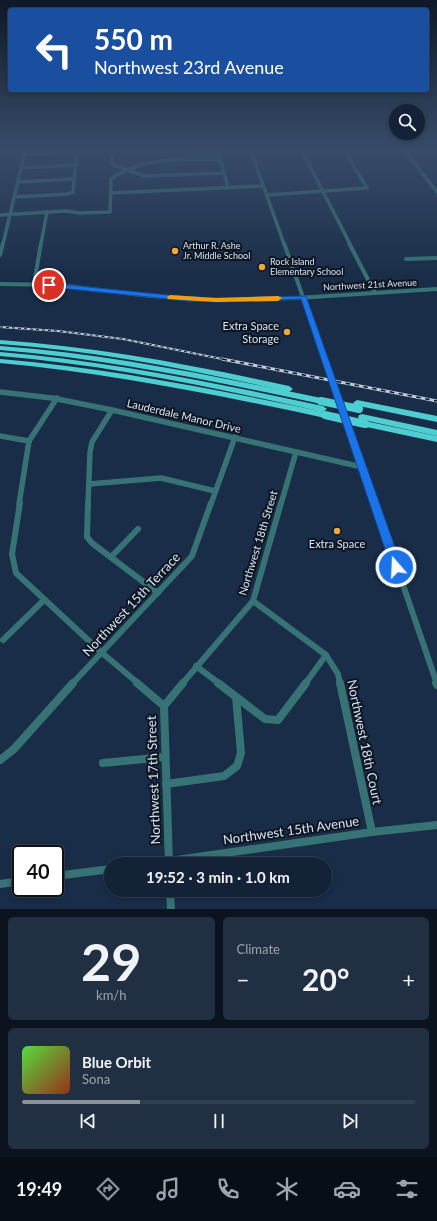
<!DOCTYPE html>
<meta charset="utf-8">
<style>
body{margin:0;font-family:Lato,sans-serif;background:#202f42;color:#f1f3f6;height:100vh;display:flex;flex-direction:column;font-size:15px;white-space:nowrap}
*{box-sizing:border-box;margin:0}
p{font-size:13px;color:#9da4ad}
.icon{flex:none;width:22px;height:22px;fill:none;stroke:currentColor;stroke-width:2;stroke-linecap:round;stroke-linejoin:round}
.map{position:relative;height:909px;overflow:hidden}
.drawer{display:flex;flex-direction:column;gap:8px;padding:8px;background:#0a131e;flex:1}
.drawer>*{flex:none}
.top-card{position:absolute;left:8px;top:8px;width:421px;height:84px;border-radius:4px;box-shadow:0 2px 6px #0003,0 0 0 1px #323f51;background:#1a4fa0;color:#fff;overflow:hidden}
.buttons{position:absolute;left:389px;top:104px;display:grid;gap:8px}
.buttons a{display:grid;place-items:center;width:36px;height:36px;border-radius:50%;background:#132236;box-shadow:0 2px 6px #0003,0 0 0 1px #323f51;font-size:20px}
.speed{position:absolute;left:12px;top:845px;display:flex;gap:8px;font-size:20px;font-weight:700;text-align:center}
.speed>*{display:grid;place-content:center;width:52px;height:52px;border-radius:50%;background:#132236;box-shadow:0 2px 6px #0003,0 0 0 1px #323f51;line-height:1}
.speed .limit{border:2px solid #111;border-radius:6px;background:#fff;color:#111}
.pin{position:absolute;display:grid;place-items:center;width:34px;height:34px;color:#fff;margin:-17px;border:2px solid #fff;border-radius:50%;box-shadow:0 1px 4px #0007}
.me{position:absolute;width:44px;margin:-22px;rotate:341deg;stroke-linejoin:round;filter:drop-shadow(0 0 3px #0008)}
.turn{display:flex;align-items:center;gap:14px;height:84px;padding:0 20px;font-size:18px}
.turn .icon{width:52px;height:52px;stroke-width:2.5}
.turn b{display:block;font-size:28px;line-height:34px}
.big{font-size:30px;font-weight:700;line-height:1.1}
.drawer .tile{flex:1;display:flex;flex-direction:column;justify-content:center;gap:6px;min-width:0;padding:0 14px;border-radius:6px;background:#202f42}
.drawer .dial{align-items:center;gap:0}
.dial b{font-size:52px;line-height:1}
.song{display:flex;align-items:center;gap:12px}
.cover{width:48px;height:48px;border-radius:6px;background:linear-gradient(135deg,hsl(110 70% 55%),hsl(10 70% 35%))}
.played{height:4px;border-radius:2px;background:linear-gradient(90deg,#8c9099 30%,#323f51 30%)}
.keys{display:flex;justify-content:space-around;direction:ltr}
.heat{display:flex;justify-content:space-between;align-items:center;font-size:22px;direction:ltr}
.drawer .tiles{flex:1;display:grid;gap:8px;grid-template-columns:1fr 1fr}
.tile:last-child{grid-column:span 2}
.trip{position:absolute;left:104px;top:857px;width:228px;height:40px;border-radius:20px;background:#132236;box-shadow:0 2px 6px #0003,0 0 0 1px #323f51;font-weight:700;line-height:40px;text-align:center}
.tab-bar{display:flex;height:64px;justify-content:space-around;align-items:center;background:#080e16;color:#9da4ad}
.tab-bar .icon{width:28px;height:28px}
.tab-bar .active{color:#8c9099}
.tab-bar b{font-size:18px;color:#f1f3f6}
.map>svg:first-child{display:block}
</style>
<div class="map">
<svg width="437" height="909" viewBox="0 0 437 909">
<rect width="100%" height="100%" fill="#192d48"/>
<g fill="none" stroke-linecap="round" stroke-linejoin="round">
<g stroke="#377374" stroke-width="3.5">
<polyline points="218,151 228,187"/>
<polyline points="251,151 284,244"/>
<polyline points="302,151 350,244"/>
<polyline points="405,151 437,192"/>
<polyline points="24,154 77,152"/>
<polyline points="112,158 112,164 144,176 223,173"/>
<polyline points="22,168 75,165"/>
<polyline points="18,182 74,179"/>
<polyline points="111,193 263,186"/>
<polyline points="267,195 367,188 345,151"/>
<polyline points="14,197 68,194 73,192 77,151"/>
<path d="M 0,215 L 66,211 L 80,213 L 110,212 L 111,179 C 142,156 183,160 220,159"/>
<polyline points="3,244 25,151"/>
<polyline points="41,244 47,212"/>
</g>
<g stroke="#377374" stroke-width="4">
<polyline points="284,243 325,360"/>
<polyline points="349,243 375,293"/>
<polyline points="0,255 3,243"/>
<polyline points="406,259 437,258"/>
<polyline points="0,284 59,285 150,296 216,300 297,298 437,289"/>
<polyline points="34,284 41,243"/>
</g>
<g stroke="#377374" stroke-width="5.5">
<polyline points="325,359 375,504"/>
<polyline points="0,392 52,398 112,410 362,467"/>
<polyline points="0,436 29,441"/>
<polyline points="89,484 161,478 215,491"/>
<polyline points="19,504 29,441 57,398"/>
<polyline points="88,504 90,452 92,442 112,410"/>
<polyline points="211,504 235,437"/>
<polyline points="281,504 296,452"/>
</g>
<g stroke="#377374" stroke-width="6">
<polyline points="20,503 12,554 16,573 101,652 139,684"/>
<polyline points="88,503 87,537 92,543 158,593"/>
<polyline points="375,503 437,684"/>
<polyline points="111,557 138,529"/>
<polyline points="253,601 326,655 338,674 340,684"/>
<polyline points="3,640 44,600"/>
<polyline points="196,666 220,684"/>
<polyline points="72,684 192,556 211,503"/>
<polyline points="182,684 253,601 281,503"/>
<polyline points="305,684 326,655"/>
</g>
<g stroke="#377374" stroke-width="8">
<polyline points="137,683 164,706 169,864"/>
<polyline points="218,683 265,719 278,720 306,683"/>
<polyline points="340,683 372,832"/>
<polyline points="436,683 437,685"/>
<polyline points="164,706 183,683"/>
<polyline points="0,760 14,749 73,683"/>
<polyline points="103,763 165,757"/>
<polyline points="166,784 224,776 237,766 241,753 236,697"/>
<polyline points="149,864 372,832 437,825"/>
<polyline points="55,876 111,869"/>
<polyline points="0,884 21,881"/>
<polyline points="170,890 171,909"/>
</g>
<g fill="#4eced0" fill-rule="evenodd">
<path d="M 0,340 C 98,347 193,365 289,386 L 293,389 L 289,392 C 193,370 98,351 0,344 Z"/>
<path d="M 0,346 C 109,354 214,376 321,398 L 325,401 L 321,404 C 214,381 109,359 0,350 Z"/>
<path d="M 0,352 C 109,361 216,383 323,406 L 327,409 L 323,412 C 216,388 109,365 0,356 Z"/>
<path d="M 0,359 C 110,368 217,390 325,412 L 329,415 L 325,418 C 217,395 110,373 0,363 Z"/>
<polygon points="357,400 437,416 437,422 354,405 353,403"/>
<polygon points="362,414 437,430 437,436 359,419 358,417 359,415"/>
<polygon points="365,421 437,436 437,442 362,426 361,424"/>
</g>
<g stroke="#bdcbde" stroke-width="2">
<polyline id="rail-far1" points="0,327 58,331 123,339 227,360"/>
</g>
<g stroke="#bdcbde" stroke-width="3">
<polyline id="rail" points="222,359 437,401"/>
</g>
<use href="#rail-far1" stroke="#0d1521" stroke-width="1" stroke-dasharray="3" stroke-linecap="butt"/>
<use href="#rail" stroke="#0d1521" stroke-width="1.5" stroke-dasharray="4.5" stroke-linecap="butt"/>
<g stroke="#4eced0" stroke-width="8">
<polyline points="321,401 359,409"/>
<polyline points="325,415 365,424"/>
</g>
</g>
<linearGradient id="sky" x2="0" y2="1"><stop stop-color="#0e1928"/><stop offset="0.54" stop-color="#384c6a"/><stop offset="1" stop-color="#384c6a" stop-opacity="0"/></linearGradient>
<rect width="437" height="278" fill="url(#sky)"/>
<polygon fill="#1a73e8" stroke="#114b97" points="47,283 188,297 222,298 306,296 402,567 400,571 396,572 393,571 391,567 301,299 222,302 188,301 49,287 46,285"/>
<polygon fill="#f59e0b" points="170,295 216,298 278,296 282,298 278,301 216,302 168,299 167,297"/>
<g fill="#ebaa39" stroke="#0d1521" stroke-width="1.5">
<circle cx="175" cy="251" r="4"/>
<circle cx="262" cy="267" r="4"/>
<circle cx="287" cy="332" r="4"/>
<circle cx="337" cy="531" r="4"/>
</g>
<g text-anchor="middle" stroke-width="4" stroke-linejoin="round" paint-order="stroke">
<g font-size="9" fill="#d8e5f7" stroke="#0d1521" text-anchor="start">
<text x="183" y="249">Arthur R. Ashe<tspan x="183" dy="10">Jr. Middle School</tspan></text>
<text x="270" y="265">Rock Island<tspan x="270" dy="10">Elementary School</tspan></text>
</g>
<g font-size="9" fill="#d8e5f7" stroke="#0d1521">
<text transform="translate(370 285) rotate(-3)" y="3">Northwest 21st Avenue</text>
</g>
<g font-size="11" fill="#d8e5f7" stroke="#0d1521" text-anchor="end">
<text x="279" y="330">Extra Space<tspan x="279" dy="13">Storage</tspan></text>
<text x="337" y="548" text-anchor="middle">Extra Space</text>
</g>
<g font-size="11" fill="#d8e5f7" stroke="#0d1521">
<text transform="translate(184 416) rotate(13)" y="4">Lauderdale Manor Drive</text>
<text transform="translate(258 543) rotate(-73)" y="4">Northwest 18th Street</text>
</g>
<g font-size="13" fill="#d8e5f7" stroke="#0d1521">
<text transform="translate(131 604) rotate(-47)" y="5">Northwest 15th Terrace</text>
<text transform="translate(365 742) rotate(78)" y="5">Northwest 18th Court</text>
<text transform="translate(153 780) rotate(-92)" y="5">Northwest 17th Street</text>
<text transform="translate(291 830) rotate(-8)" y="5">Northwest 15th Avenue</text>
</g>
</g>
</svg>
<div class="buttons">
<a><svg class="icon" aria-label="search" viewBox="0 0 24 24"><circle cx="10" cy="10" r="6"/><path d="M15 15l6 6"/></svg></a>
</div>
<div class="speed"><div class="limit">40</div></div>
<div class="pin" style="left:49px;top:285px;background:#d93025"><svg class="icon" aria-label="arrive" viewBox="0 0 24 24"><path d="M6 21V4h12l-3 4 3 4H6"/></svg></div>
<svg class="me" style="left:396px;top:567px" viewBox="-20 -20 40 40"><circle r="17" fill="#1a73e8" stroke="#fff" stroke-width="3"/><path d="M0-11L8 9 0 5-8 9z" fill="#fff"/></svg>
<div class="trip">19:52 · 3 min · 1.0 km</div>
<div class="top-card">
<div class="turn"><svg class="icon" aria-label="left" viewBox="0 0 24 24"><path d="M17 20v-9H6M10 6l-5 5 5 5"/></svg><div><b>550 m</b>Northwest 23rd Avenue</div></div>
</div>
</div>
<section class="drawer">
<div class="tiles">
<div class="tile dial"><b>29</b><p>km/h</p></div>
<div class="tile"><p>Climate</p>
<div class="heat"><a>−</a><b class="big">20°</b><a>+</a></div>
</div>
<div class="tile">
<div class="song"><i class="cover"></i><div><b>Blue Orbit</b><p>Sona</p></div></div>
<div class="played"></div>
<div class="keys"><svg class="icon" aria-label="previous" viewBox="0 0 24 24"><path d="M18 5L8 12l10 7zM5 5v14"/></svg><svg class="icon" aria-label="pause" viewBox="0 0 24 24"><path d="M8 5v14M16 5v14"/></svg><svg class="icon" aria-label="next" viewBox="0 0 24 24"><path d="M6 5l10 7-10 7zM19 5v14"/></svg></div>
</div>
</div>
</section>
<nav class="tab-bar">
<b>19:49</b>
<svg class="icon active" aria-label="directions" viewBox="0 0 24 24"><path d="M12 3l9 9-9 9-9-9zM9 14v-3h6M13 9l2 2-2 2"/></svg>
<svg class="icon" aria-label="music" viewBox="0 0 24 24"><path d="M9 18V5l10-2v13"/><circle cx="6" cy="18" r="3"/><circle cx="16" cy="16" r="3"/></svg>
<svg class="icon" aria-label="phone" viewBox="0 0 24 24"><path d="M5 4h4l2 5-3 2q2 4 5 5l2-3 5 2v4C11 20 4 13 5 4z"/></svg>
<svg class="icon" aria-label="climate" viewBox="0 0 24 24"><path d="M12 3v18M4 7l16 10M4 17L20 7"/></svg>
<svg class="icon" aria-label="car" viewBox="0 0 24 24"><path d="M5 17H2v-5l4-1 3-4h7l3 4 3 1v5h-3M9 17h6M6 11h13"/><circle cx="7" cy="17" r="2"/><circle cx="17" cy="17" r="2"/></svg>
<svg class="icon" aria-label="filters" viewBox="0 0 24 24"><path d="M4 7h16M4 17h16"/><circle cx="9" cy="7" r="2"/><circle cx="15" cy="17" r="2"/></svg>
</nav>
